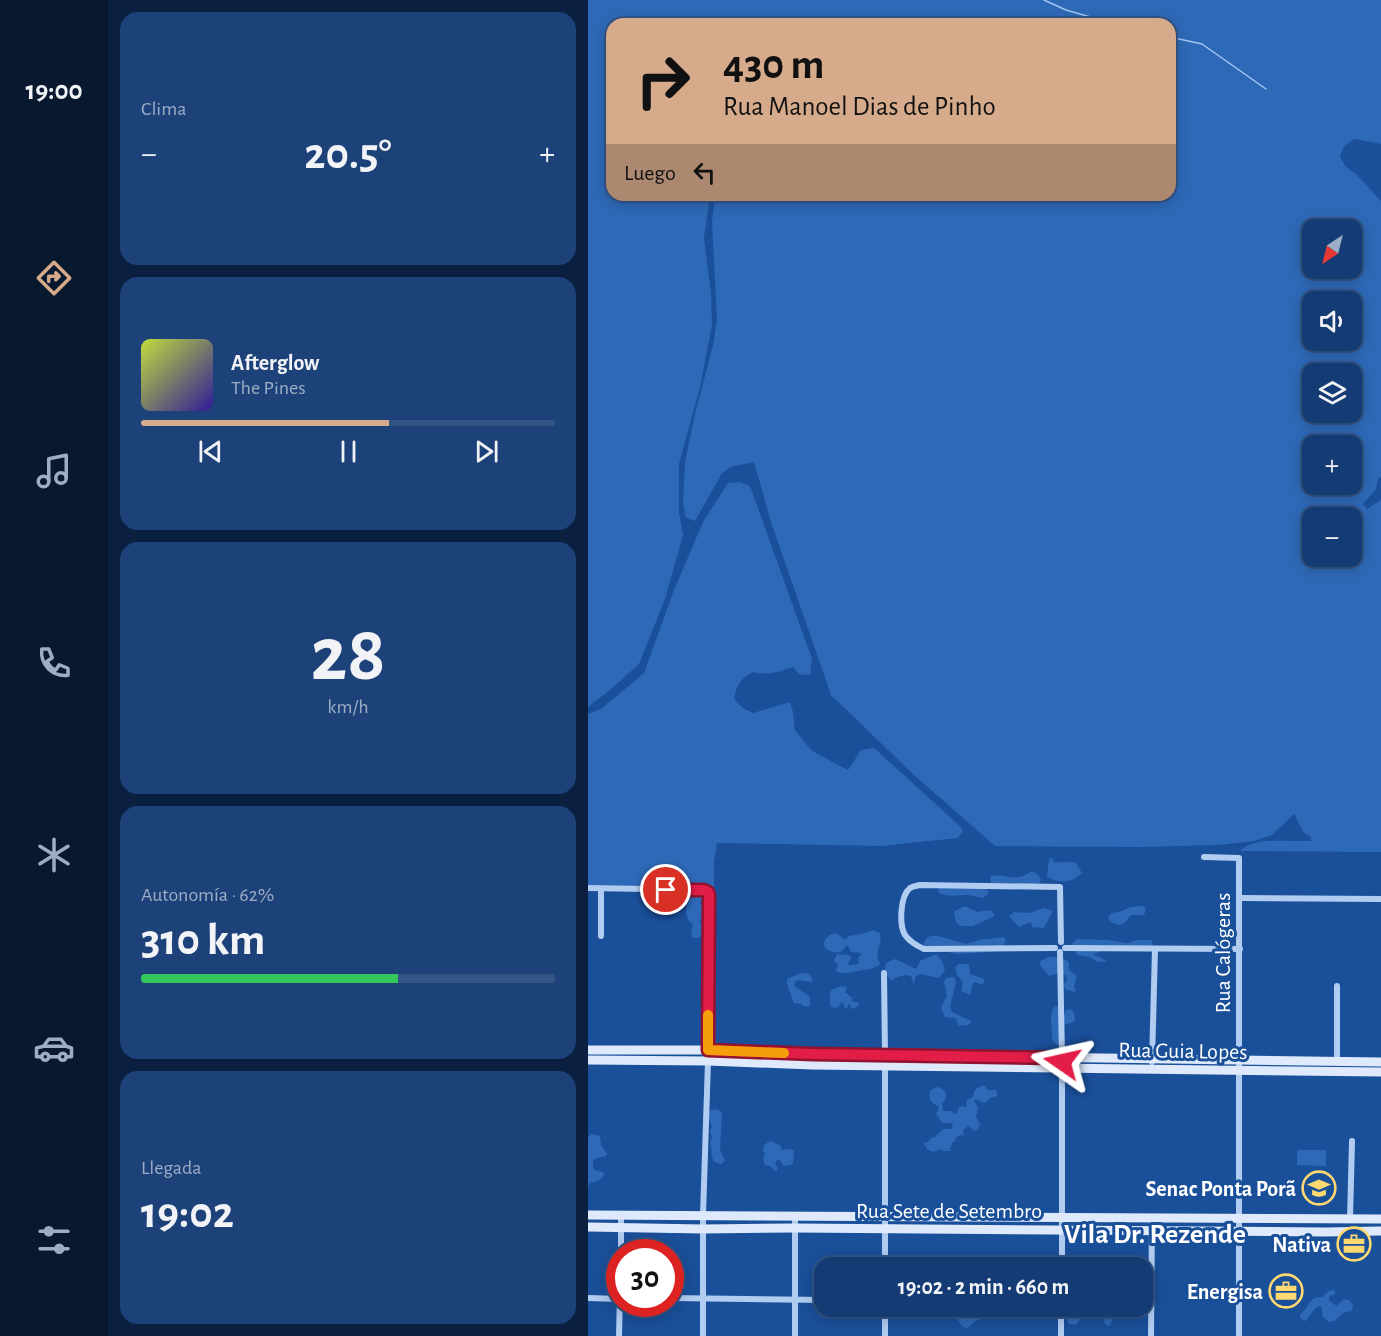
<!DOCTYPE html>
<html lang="es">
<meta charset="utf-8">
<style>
body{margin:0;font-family:"Alegreya Sans",sans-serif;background:#1d4279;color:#f1f3f6;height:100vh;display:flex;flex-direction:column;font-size:22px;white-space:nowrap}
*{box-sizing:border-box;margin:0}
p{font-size:20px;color:#9dadc5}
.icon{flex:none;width:33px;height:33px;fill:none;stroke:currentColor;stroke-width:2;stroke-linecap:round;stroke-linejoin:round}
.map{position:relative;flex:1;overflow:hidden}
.details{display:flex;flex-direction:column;gap:12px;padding:12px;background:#0b2040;width:480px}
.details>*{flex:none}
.guide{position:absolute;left:18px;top:18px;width:570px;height:183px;border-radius:18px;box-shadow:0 3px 15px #0003,0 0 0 2px #335586;background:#d6ab8b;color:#111;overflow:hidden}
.needle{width:39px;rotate:215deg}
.fabs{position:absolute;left:714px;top:219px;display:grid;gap:12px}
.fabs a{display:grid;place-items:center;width:60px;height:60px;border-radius:12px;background:#143b74;box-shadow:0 3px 15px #0003,0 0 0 2px #335586;font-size:30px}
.speed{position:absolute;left:18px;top:1239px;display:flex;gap:12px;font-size:30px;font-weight:700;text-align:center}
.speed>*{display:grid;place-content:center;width:78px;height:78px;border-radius:50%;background:#143b74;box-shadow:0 3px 15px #0003,0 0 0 2px #335586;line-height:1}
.speed .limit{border:9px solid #d22;background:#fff;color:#111}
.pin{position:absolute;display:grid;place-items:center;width:51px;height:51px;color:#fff;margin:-26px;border:3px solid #fff;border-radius:50%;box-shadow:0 2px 6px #0007}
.me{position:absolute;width:66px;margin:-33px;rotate:281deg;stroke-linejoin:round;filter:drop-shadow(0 0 4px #0008)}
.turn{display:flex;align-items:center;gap:21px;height:126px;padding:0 18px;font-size:27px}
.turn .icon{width:78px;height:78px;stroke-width:2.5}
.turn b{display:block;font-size:42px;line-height:51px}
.then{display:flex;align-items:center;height:57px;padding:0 18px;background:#0003;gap:12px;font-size:22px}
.big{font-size:45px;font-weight:700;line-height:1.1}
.details .card{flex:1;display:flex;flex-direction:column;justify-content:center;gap:9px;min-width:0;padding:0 21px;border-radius:18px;background:#1d4279}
.details .dial{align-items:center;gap:0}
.dial b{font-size:78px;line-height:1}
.song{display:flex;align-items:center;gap:18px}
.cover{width:72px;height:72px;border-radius:9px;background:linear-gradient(135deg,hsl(70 70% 55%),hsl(250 70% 35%))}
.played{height:6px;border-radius:3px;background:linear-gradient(90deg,#d6ab8b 60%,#335586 60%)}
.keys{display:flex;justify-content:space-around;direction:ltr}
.heat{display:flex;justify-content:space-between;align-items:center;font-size:33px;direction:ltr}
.charge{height:9px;border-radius:4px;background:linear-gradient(90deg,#34c759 62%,#335586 0)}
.trip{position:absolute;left:226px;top:1257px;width:339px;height:60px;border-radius:18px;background:#143b74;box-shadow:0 3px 15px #0003,0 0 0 2px #335586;font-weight:700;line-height:60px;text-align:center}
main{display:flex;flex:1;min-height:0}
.tab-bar{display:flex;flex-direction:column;width:108px;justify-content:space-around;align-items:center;background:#08182e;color:#9dadc5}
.tab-bar .icon{width:42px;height:42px}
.tab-bar .on{color:#d6ab8b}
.tab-bar b{font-size:27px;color:#f1f3f6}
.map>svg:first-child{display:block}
</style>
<main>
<nav class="tab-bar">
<b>19:00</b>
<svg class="icon on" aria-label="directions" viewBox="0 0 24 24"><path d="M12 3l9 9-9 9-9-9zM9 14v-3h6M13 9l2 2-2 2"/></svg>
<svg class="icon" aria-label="music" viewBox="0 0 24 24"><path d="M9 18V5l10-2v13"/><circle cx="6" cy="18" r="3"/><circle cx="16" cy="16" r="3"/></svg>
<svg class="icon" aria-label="phone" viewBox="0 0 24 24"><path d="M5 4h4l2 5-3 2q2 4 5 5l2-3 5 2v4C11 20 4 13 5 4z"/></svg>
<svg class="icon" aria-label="climate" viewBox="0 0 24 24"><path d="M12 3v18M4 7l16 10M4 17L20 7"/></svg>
<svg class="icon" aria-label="car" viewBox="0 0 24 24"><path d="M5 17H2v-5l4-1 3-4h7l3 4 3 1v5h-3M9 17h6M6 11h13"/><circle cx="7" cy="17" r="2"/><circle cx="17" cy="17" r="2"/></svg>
<svg class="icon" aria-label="filters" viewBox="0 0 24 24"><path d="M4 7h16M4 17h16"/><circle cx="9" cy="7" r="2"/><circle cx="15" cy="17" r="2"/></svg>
</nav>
<section class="details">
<div class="card"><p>Clima</p>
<div class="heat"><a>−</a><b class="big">20.5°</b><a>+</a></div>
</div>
<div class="card">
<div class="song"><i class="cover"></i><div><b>Afterglow</b><p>The Pines</p></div></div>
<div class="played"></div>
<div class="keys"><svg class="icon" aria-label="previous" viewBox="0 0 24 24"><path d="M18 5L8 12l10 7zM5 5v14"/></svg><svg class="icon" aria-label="pause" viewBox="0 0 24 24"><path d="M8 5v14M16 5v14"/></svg><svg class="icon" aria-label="next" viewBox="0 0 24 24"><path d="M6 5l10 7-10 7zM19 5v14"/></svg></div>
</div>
<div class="card dial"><b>28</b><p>km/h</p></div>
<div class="card"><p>Autonomía · 62%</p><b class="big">310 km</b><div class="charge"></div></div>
<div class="card"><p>Llegada</p><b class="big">19:02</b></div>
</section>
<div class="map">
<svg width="793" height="1336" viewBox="0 0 793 1336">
<rect width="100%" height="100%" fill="#1a4f9a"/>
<g fill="#2e69b7" fill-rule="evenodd">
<path d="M 0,0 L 793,0 L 793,144 L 766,139 L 756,146 L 752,157 L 758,167 L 768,174 L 793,201 L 793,477 L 790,479 L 788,489 L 775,504 L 779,509 L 793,500 L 793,852 L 652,851 C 667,836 703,842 723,841 L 723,837 L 716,833 L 706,814 L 684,835 L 666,841 L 630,845 L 554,847 L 407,846 L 327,776 L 243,695 L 183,522 L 166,462 L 143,467 L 134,473 L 107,521 L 101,519 L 97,516 L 95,501 L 97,462 L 106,418 L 125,345 L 129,319 L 124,221 L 127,195 L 582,195 L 582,24 L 24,24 L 24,195 L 122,195 L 116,238 L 123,294 L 124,325 L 112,387 L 91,464 L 91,513 L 95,535 L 77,599 L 51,664 L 22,690 L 0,707 ZM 724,230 L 764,230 L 764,268 L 724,268 ZM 724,302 L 764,302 L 764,340 L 724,340 ZM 724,374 L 764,374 L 764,412 L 724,412 ZM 724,446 L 764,446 L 764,484 L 724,484 ZM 724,518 L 764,518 L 764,556 L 724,556 Z"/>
<path d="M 152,482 L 162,486 L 224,659 L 222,675 L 211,674 L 205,667 C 189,672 181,676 165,672 C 152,679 149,685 146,699 L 155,708 L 165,713 L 202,702 L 205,712 L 207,730 L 224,751 L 260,770 L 273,750 L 286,748 L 373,827 L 375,831 L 370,838 L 293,846 L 129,843 L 126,862 L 126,890 L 112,889 L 116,896 L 112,903 C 119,910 116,913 112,921 L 115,931 L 112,937 L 107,938 L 104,937 L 103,932 L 105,925 C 103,922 100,920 99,916 C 96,910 101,897 104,891 L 0,885 L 0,714 L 13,709 L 56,673 L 86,590 L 115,522 L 140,483 Z"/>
<path d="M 463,858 L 466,859 L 465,862 C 473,863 481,861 488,863 L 494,873 C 483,883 473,884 459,877 L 461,859 Z"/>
<path d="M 444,871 L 450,875 L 453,880 L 451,884 L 403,883 L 402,878 L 403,876 C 420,873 425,884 444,871 Z"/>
<path d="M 351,885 L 395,888 L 401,891 L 399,895 L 394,898 C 389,897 384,895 379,895 C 368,895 359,898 350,892 Z"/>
<polygon points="377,906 389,912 403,910 407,916 385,926 371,926 372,925 368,923 366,911"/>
<path d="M 555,906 L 558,908 L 557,913 L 555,915 L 543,915 C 535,926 532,928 521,920 L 520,918 L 523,913 L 531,912 L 543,907 Z"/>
<polygon points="456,908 465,911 456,928 444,927 443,922 431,927 421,916 426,912 441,913"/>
<path d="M 285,930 L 292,933 C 295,946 285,952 292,963 L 291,965 C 284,970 279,969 270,971 C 262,972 257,975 249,972 L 248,970 L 250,966 L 246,960 L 249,954 L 262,955 L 263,959 L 260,963 L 261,965 L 271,964 L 271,962 L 270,958 L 273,955 L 273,953 L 263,952 L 259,945 L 253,952 C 232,955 231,936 248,933 L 258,940 L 260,936 L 273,934 Z"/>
<path d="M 343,936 L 350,936 L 378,944 L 395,939 L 400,939 L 416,937 L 418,941 L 412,949 L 403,952 L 369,954 L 360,952 L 336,949 C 335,943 336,938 343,936 Z"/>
<path d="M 489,939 L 519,940 L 540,943 L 549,940 L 564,940 L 565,947 L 560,952 C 556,951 553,950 550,949 C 540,947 514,949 506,954 L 507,955 L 519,961 L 510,962 L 501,957 L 489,955 L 484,944 Z"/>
<path d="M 348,954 L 354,961 L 357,970 L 351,978 L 332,974 L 327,977 L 326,985 L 323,976 C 315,974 309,976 304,981 C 298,977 296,970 298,963 L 307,959 L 328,969 L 332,961 Z"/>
<path d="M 460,957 C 468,957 475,957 481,963 L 481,970 L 489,976 L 486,986 L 488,990 L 486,992 L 477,989 L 476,984 L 479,980 L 478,975 L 471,973 L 461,976 L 454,968 L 451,962 Z"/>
<polygon points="370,964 379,964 381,965 382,974 394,978 397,981 394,985 387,982 385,983 382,995 373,991 375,982 369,975 367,968"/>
<path d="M 213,973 C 219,973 225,974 224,982 L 210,980 L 207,982 L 206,986 L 222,997 L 222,1007 L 215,1006 L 213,1004 L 206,1003 L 199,984 L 199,979 Z"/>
<polygon points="366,977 368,981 362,1007 364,1012 383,1021 381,1025 371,1026 367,1018 357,1017 353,1008 359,996 356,982 358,978"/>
<path d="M 253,986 L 259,987 L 257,993 L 259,993 L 261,996 L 265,998 L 263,1001 L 271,1003 L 270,1006 L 265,1009 L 263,1008 L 262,1005 L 261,1003 L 259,1008 L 257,1008 L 255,1003 L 254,1002 L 249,1008 L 243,1007 C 242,1005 242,1002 242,999 C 242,988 243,990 253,986 Z"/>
<path d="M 469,1006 L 477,1014 L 478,1010 L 483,1009 L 486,1012 L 487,1020 L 484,1023 L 472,1025 L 472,1032 L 477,1042 L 474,1045 L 469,1045 L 464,1040 C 465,1028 460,1018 466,1007 Z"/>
<path d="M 394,1086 L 397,1086 L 400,1090 L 408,1090 L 409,1093 L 409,1096 L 402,1098 L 400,1101 L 396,1103 L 387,1099 L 386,1100 L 390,1108 L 388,1116 L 392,1125 L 390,1129 L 386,1131 L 381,1126 L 379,1127 L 375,1130 L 376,1135 L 370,1136 L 367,1138 L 368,1140 L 364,1143 L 362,1151 L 356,1151 L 351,1149 L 346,1152 L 340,1150 L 335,1143 L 340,1142 L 343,1138 L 347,1137 L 355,1129 L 363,1129 L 365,1125 L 363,1123 L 354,1123 L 348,1114 L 351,1107 C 344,1103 339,1099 343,1090 L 349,1087 C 358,1089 362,1097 354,1103 L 355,1111 L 363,1111 L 367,1114 L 369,1113 L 371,1107 L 374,1106 L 379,1107 L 378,1101 L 385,1097 L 386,1092 L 389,1088 Z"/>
<path d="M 126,1109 L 131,1110 L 134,1113 L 132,1150 L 137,1160 L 134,1164 C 119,1162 126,1152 122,1143 L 124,1138 L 122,1131 L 124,1126 L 119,1115 L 122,1111 Z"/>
<path d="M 3,1134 L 12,1136 L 13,1145 L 19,1154 C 16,1159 9,1156 5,1161 L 5,1168 L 7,1170 L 15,1172 L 16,1174 C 14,1180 8,1182 2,1183 L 0,1187 L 0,1138 Z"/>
<path d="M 182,1141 L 192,1145 L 194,1150 L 203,1149 L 206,1151 L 205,1163 L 203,1165 L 196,1166 L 191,1159 L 189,1160 L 187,1164 L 190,1169 L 188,1172 L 182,1166 L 177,1165 C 175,1162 175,1157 177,1154 L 175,1151 L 176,1145 Z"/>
<polygon points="709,1150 738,1150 738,1166 709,1165"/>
<path d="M 746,1290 L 747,1292 L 747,1294 L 741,1297 L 741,1301 L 749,1306 L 756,1299 L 761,1300 L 765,1305 L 764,1311 L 755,1313 L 746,1321 L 741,1322 L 734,1316 L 734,1308 L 732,1306 C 724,1308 724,1316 717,1321 L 713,1319 L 712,1314 C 722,1308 720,1296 734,1297 L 741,1291 Z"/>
<polygon points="380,1306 409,1306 409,1307 406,1315 395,1311 391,1320 387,1321 380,1328 375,1327 370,1321 370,1319 374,1316 376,1309"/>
<polygon points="466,1307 528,1307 525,1311 523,1310 521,1311 521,1315 525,1318 522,1325 520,1326 516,1323 517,1318 515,1316 499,1311 497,1312 492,1311 485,1316 485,1318 492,1319 488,1325 481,1324 477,1316 472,1317"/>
</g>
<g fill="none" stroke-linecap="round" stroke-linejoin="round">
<g stroke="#a3c6f3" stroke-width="1.5">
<polyline points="456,0 478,10 527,24"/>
<polyline points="582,37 614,44 678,89"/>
</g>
<g stroke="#b0ccf1" stroke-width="6">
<polyline points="616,857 651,858 651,1336"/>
<polyline points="0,888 115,890 120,892 121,895 120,1061 115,1215 115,1336"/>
<polyline points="652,898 793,899"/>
<polyline points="13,936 13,889"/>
<path d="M 467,948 L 336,949 C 328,945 322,942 317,935 C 311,925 312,896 322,888 C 325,886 328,886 332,885 L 472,887 L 473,942"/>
<polyline points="477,948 652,949"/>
<polyline points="472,952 474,1058 474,1268"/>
<polyline points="296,973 297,1055 297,1268"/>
<polyline points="749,1061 749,986"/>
<polyline points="564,1062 567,949"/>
<polyline points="207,1216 207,1336"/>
<polyline points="762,1219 764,1141"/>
<polyline points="33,1252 33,1215"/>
<polyline points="0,1298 32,1299"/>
<polyline points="82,1298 237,1300"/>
<polyline points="297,1306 297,1336"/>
<polyline points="31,1336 32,1295"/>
<polyline points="473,1336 473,1306"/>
<polyline points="563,1336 564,1218"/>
</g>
<g stroke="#deeafc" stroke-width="9">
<polyline points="0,1050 120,1050 225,1054 793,1062"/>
<polyline points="0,1060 120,1061 224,1065 793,1072"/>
<polyline points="0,1215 793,1219"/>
<polyline points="0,1227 115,1229 207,1228 736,1232 793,1231"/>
</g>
</g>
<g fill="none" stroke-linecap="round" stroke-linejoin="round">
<g stroke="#92132f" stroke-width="15">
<polyline id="route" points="78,890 115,890 120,892 121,895 120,1050 225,1054 474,1058 474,1062"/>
</g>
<use href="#route" stroke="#e11d48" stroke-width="10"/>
<polyline stroke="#f59e0b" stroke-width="10" points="120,1015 120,1050 196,1053"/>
</g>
<defs>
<g id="university-ring" transform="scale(1.725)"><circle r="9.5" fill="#1a4f9a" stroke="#ffd870" stroke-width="1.5"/><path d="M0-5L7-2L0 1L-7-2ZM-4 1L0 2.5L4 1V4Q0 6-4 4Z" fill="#ffd870"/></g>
<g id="office-ring" transform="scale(1.725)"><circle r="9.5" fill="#1a4f9a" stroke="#ffd870" stroke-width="1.5"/><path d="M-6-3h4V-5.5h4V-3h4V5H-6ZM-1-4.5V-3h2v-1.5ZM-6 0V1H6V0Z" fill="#ffd870"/></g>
</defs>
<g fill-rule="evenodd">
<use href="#university-ring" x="731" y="1188"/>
<use href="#office-ring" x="766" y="1244"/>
<use href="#office-ring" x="698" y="1291"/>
</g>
<g text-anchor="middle" stroke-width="6" stroke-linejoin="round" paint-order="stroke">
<g font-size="22" fill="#fff" stroke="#1a4f9a">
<text transform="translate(634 953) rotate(-90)" y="8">Rua Calógeras</text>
<text transform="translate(595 1050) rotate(1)" y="8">Rua Guia Lopes</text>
<text x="361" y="1218">Rua Sete de Setembro</text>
</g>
<g font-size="22" font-weight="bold" fill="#fff" stroke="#1a4f9a" text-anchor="end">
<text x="708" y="1196">Senac Ponta Porã</text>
<text x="743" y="1252">Nativa</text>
<text x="675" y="1299">Energisa</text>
</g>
<g font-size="28" font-weight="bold" fill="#fff" stroke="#1a4f9a">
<text x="567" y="1243">Vila Dr. Rezende</text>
</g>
</g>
</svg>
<div class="fabs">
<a><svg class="needle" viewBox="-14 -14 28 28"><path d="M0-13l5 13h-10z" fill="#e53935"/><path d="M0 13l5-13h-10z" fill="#9dadc5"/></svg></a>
<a><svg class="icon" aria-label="sound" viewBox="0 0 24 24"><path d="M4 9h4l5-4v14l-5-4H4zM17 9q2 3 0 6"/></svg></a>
<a><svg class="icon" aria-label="layers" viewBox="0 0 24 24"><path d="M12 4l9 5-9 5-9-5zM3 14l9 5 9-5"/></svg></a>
<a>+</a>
<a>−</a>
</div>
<div class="speed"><div class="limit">30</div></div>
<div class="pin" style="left:78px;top:890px;background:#d93025"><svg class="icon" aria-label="arrive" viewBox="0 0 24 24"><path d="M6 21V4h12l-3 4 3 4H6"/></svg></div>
<svg class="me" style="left:474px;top:1062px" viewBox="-20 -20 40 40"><path d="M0-17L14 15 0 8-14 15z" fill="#e11d48" stroke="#fff" stroke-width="4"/></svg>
<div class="trip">19:02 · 2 min · 660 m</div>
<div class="guide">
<div class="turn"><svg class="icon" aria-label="right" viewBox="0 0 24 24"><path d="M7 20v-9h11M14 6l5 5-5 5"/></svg><div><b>430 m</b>Rua Manoel Dias de Pinho</div></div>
<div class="then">Luego<svg class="icon" aria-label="left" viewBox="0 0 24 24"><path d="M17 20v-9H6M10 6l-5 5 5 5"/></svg></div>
</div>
</div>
</main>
